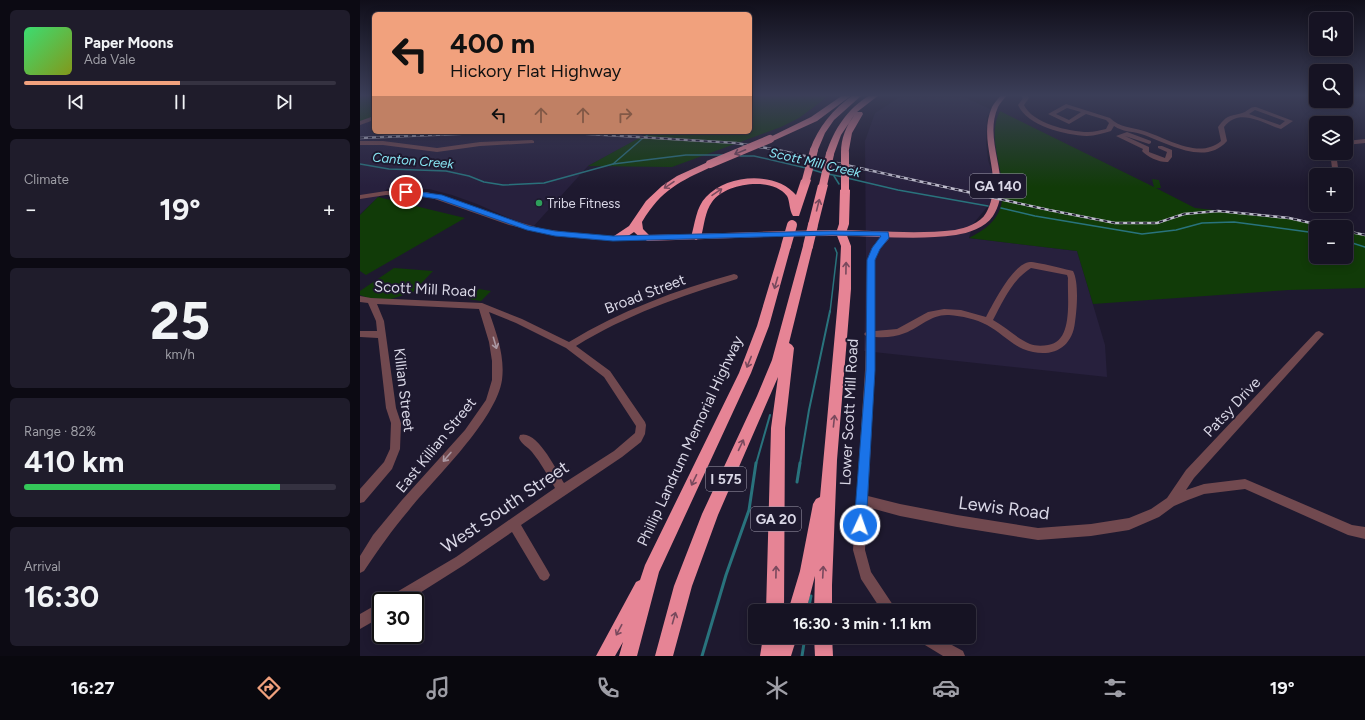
<!DOCTYPE html>
<meta charset="utf-8">
<style>
body{margin:0;font-family:Figtree,sans-serif;background:#1f1c2b;color:#f1f3f6;height:100vh;display:flex;flex-direction:column;font-size:15px;white-space:nowrap}
*{box-sizing:border-box;margin:0}
p{font-size:13px;color:#9e9ea6}
.icon{flex:none;width:22px;height:22px;fill:none;stroke:currentColor;stroke-width:2;stroke-linecap:round;stroke-linejoin:round}
.map{position:relative;flex:1;overflow:hidden}
.details{display:flex;flex-direction:column;gap:10px;padding:10px;background:#0c0a13;width:360px}
.details>*{flex:none}
.guide{position:absolute;left:12px;top:12px;width:380px;height:122px;border-radius:6px;box-shadow:0 2px 10px #0003,0 0 0 1px #353241;background:#f1a17d;color:#111;overflow:hidden}
.tools{position:absolute;left:949px;top:12px;display:grid;gap:8px}
.tools a{display:grid;place-items:center;width:44px;height:44px;border-radius:6px;background:#161323;box-shadow:0 2px 10px #0003,0 0 0 1px #353241;font-size:20px}
.speed{position:absolute;left:12px;top:592px;display:flex;gap:8px;font-size:20px;font-weight:700;text-align:center}
.speed>*{display:grid;place-content:center;width:52px;height:52px;border-radius:50%;background:#161323;box-shadow:0 2px 10px #0003,0 0 0 1px #353241;line-height:1}
.speed .limit{border:2px solid #111;border-radius:6px;background:#fff;color:#111}
.pin{position:absolute;display:grid;place-items:center;width:34px;height:34px;color:#fff;margin:-17px;border:2px solid #fff;border-radius:50%;box-shadow:0 1px 4px #0007}
.me{position:absolute;width:44px;margin:-22px;rotate:3deg;stroke-linejoin:round;filter:drop-shadow(0 0 3px #0008)}
.turn{display:flex;align-items:center;gap:14px;height:84px;padding:0 12px;font-size:18px}
.turn .icon{width:52px;height:52px;stroke-width:2.5}
.turn b{display:block;font-size:28px;line-height:34px}
.lanes{display:flex;align-items:center;height:38px;padding:0 12px;background:#0003;justify-content:center;gap:20px;direction:ltr}
.lanes .off{opacity:.35}
.big{font-size:30px;font-weight:700;line-height:1.1}
.details .tile{flex:1;display:flex;flex-direction:column;justify-content:center;gap:6px;min-width:0;padding:0 14px;border-radius:6px;background:#1f1c2b}
.details .dial{align-items:center;gap:0}
.dial b{font-size:52px;line-height:1}
.song{display:flex;align-items:center;gap:12px}
.cover{width:48px;height:48px;border-radius:6px;background:linear-gradient(135deg,hsl(140 70% 55%),hsl(70 70% 35%))}
.played{height:4px;border-radius:2px;background:linear-gradient(90deg,#f1a17d 50%,#353241 50%)}
.keys{display:flex;justify-content:space-around;direction:ltr}
.heat{display:flex;justify-content:space-between;align-items:center;font-size:22px;direction:ltr}
.charge{height:6px;border-radius:3px;background:linear-gradient(90deg,#34c759 82%,#353241 0)}
.trip{position:absolute;left:388px;top:604px;width:228px;height:40px;border-radius:6px;background:#161323;box-shadow:0 2px 10px #0003,0 0 0 1px #353241;font-weight:700;line-height:40px;text-align:center}
.tabs{display:flex;height:64px;justify-content:space-around;align-items:center;background:#09080e;color:#9e9ea6}
.tabs .icon{width:28px;height:28px}
.tabs .active{color:#f1a17d}
.tabs b{font-size:18px;color:#f1f3f6}
main{display:flex;flex:1;min-height:0}
.map>svg:first-child{display:block}
</style>
<main>
<section class="details">
<div class="tile">
<div class="song"><i class="cover"></i><div><b>Paper Moons</b><p>Ada Vale</p></div></div>
<div class="played"></div>
<div class="keys"><svg class="icon" aria-label="previous" viewBox="0 0 24 24"><path d="M18 5L8 12l10 7zM5 5v14"/></svg><svg class="icon" aria-label="pause" viewBox="0 0 24 24"><path d="M8 5v14M16 5v14"/></svg><svg class="icon" aria-label="next" viewBox="0 0 24 24"><path d="M6 5l10 7-10 7zM19 5v14"/></svg></div>
</div>
<div class="tile"><p>Climate</p>
<div class="heat"><a>−</a><b class="big">19°</b><a>+</a></div>
</div>
<div class="tile dial"><b>25</b><p>km/h</p></div>
<div class="tile"><p>Range · 82%</p><b class="big">410 km</b><div class="charge"></div></div>
<div class="tile"><p>Arrival</p><b class="big">16:30</b></div>
</section>
<div class="map">
<svg width="1005" height="656" viewBox="0 0 1005 656">
<rect width="100%" height="100%" fill="#1e192f"/>
<g fill="#27203d">
<polygon points="543,95 600,95 632,110 627,117 626,142 628,160 632,172 633,200 613,224 609,238 717,251 745,345 747,377 504,351 506,261 505,141 515,113"/>
<polygon points="14,120 14,132 289,133 228,166 172,228 117,204 92,195 69,189 27,189 0,214 0,124"/>
</g>
<g fill="#113b08">
<polygon points="0,95 14,95 14,120 0,124"/>
<polygon points="390,95 470,95 439,118 421,127 312,167 228,166 290,132 390,132"/>
<path d="M 640,111 L 794,187 L 792,179 L 799,180 L 801,188 L 796,188 L 835,208 L 934,219 L 974,227 L 956,227 L 956,257 L 986,257 L 986,230 L 1005,234 L 1005,288 L 929,290 L 733,304 L 717,251 L 609,238 C 616,234 624,230 630,224 C 662,193 621,146 640,111 Z"/>
<polygon points="18,197 105,218 6,275 0,271 0,215"/>
<polygon points="34,268 73,271 53,292 28,300 8,298 0,295 0,291"/>
<polygon points="119,289 131,291 121,301 109,299"/>
</g>
<g fill="none" stroke-linecap="round" stroke-linejoin="round">
<g stroke="#29737d" stroke-width="1.5">
<polyline points="286,136 292,132"/>
<polyline points="380,156 394,156 446,168"/>
<polyline points="0,164 29,169 86,171 109,176 124,182 143,185 184,183 253,164 283,138"/>
<polyline points="253,164 326,155 363,155"/>
<polyline points="450,169 463,173"/>
<polyline points="468,174 483,177"/>
<polyline points="474,176 479,184"/>
<polyline points="487,178 538,190 628,206"/>
<polyline points="641,208 675,216 782,234 816,230 842,223 874,222 956,233"/>
<polyline points="986,241 1005,247"/>
<polyline points="470,312 477,253 475,248"/>
</g>
<g stroke="#29737d" stroke-width="2">
<polyline points="396,464 410,415"/>
<polyline points="440,464 449,410 470,311"/>
</g>
<g stroke="#29737d" stroke-width="3">
<polyline points="437,482 440,463"/>
<polyline points="448,611 451,596"/>
<polyline points="342,656 366,575 389,510 396,463"/>
<polyline points="442,656 445,637"/>
</g>
<g fill="#71494f" fill-rule="evenodd">
<path d="M 661,95 L 667,95 L 669,98 L 664,105 C 672,123 709,132 728,132 C 734,132 740,130 746,129 L 749,123 L 746,120 L 726,114 L 709,124 L 688,114 L 706,104 L 750,118 C 760,128 772,127 784,131 C 807,138 839,160 861,141 L 858,127 C 868,114 868,117 882,113 C 887,112 890,106 896,107 L 933,121 L 921,129 C 902,123 879,107 864,127 L 867,141 C 845,167 806,142 781,134 C 771,131 763,132 754,126 L 751,131 C 743,133 735,136 727,136 C 705,135 667,126 658,105 L 663,98 ZM 707,108 L 721,112 L 709,120 L 696,114 ZM 895,110 L 925,121 L 920,125 L 889,114 Z"/>
<polygon points="14,116 14,120 0,125 0,121"/>
<path d="M 767,132 L 791,141 L 791,143 L 789,144 L 765,136 L 789,147 L 789,152 L 805,158 L 807,152 L 798,148 L 798,146 L 802,146 L 812,150 L 812,157 L 808,162 C 801,163 787,157 782,151 L 783,149 L 756,136 Z"/>
<polygon points="1005,139 1005,143 986,145 986,141"/>
<polygon points="172,140 174,141 174,143 120,146 77,152 23,145 0,145 0,141 23,141 77,148 120,142"/>
<polygon points="970,153 976,153 979,175 973,175"/>
<polygon points="26,191 67,192 155,221 183,229 237,236 287,236 291,238 287,240 237,240 183,233 149,225 66,196 26,195 0,199 0,195"/>
<path d="M 522,232 L 528,232 L 529,239 L 519,249 L 515,260 L 515,331 L 537,329 L 568,312 L 584,309 L 601,310 L 626,317 C 633,304 653,263 670,262 C 678,262 704,269 713,271 C 719,282 717,309 715,322 C 712,351 688,359 663,349 C 650,343 640,332 627,325 C 616,319 602,316 589,315 C 571,314 561,327 545,333 C 535,337 525,338 515,337 L 515,370 L 508,496 L 540,504 L 597,515 L 678,528 L 731,524 L 769,518 L 791,509 L 807,498 L 826,470 L 956,332 L 959,331 L 964,334 L 962,336 L 834,478 L 826,490 L 844,484 L 885,479 L 992,525 L 1005,527 L 1005,539 L 988,535 L 885,489 L 844,494 L 828,500 L 814,506 L 799,517 L 769,530 L 731,536 L 678,540 L 597,527 L 540,516 L 507,507 L 505,550 L 511,572 L 537,611 L 522,611 L 501,579 L 493,550 L 505,370 L 506,336 L 504,334 L 506,332 L 507,260 L 513,246 L 521,238 ZM 671,268 L 707,275 L 708,278 C 707,297 714,342 688,345 C 682,346 675,346 670,344 C 656,338 646,327 633,320 C 643,301 652,280 671,268 Z"/>
<path d="M 374,274 L 377,275 L 378,277 L 377,279 C 321,296 266,315 216,346 L 250,371 L 285,422 L 286,425 L 285,434 L 281,442 L 262,457 L 161,525 L 188,571 L 190,575 L 188,579 L 184,581 L 180,579 L 152,532 L 104,565 L 47,601 L 28,601 L 30,596 L 96,557 L 195,488 C 188,476 181,463 172,452 C 168,447 161,444 159,438 L 160,435 C 177,429 197,471 204,483 L 254,451 L 275,433 L 276,426 L 244,377 L 206,348 L 156,323 L 129,312 C 137,334 145,357 142,380 C 136,420 75,478 49,510 C 32,530 18,550 4,571 L 0,573 L 0,556 L 13,535 L 42,500 L 105,430 L 126,400 L 132,380 L 132,361 L 129,342 L 119,309 L 17,304 L 24,321 L 36,408 L 41,423 L 40,449 L 32,469 L 4,502 L 0,503 L 0,489 L 24,462 L 30,449 L 31,423 L 26,408 L 18,338 L 0,337 L 0,331 L 17,331 L 16,321 L 8,303 L 0,302 L 0,296 L 11,298 L 122,303 L 162,319 L 209,342 C 260,311 316,290 374,274 Z"/>
<polygon points="21,602 21,617 0,629 0,614"/>
<polygon points="558,637 577,637 603,651 605,656 583,656 560,642"/>
</g>
<path fill="#c57381" fill-rule="evenodd" d="M 641,95 L 647,95 C 644,99 640,103 638,107 C 622,143 655,182 633,216 C 625,228 608,233 596,235 C 555,241 512,235 472,236 C 410,236 348,239 287,241 L 283,238 L 287,235 C 348,234 410,231 471,230 C 512,230 554,235 595,230 C 605,228 621,223 626,213 C 646,177 616,143 632,107 C 634,103 638,99 641,95 Z"/>
<g fill="#e68495" fill-rule="evenodd">
<polygon points="483,95 492,95 457,121 413,141 407,141 406,139 451,117"/>
<path d="M 493,95 L 502,95 L 474,120 L 465,133 L 457,152 L 451,152 L 450,150 C 458,127 473,109 493,95 Z"/>
<path d="M 510,95 L 519,95 L 497,112 L 502,112 L 503,114 L 492,133 L 488,155 L 485,156 L 481,153 C 481,138 486,126 495,114 L 481,135 L 474,154 L 473,156 L 467,156 L 466,154 C 474,129 487,109 510,95 Z"/>
<path d="M 350,161 L 353,162 L 354,164 L 353,166 C 319,182 302,189 282,222 L 283,229 L 292,238 L 291,240 L 283,240 L 274,232 L 262,240 L 254,240 L 253,238 L 254,236 L 269,226 L 286,201 L 302,186 L 317,176 Z"/>
<path d="M 446,177 L 451,180 L 439,216 L 433,216 C 429,210 430,201 427,196 C 412,176 365,183 352,202 C 345,211 344,226 341,237 L 336,240 L 331,237 C 335,224 336,207 346,197 C 367,174 416,171 436,195 L 441,180 Z"/>
<polygon points="463,182 468,185 458,225 453,228 449,227 448,225 458,185"/>
<polygon points="485,187 490,190 489,224 486,233 491,246 491,289 477,460 472,585 472,611 454,611 455,576 446,611 428,611 440,571 453,504 456,499 460,497 479,289 481,246 476,233 479,224 480,190"/>
<polygon points="426,243 431,246 409,326 391,373 299,572 277,656 259,656 263,642 255,656 236,656 276,582 280,580 285,565 379,373 397,326 421,246"/>
<polygon points="448,243 453,246 429,343 432,345 434,348 425,428 424,611 406,611 411,428 418,377 358,515 332,586 313,656 295,656 314,586 342,514 397,396 412,360 443,246"/>
<polygon points="403,637 437,637 431,656 400,656"/>
<polygon points="454,637 472,637 473,656 455,656"/>
</g>
<g stroke="#bebccc" stroke-width="2.5">
<g id="rail">
<polyline points="0,138 144,132 213,133 376,143 418,150 689,210 755,223 797,223 824,214 858,211 929,218 968,227"/>
<polyline points="986,231 1005,235"/>
</g>
</g>
<use href="#rail" stroke="#1e192f" stroke-width="1.5" stroke-dasharray="4" stroke-linecap="butt"/>
<g stroke="#e68495" stroke-width="8">
<polyline points="485,153 485,190"/>
<polyline points="350,164 410,139"/>
<polyline points="446,180 454,150"/>
<polyline points="463,185 470,154"/>
</g>
<g stroke="#e68495" stroke-width="10">
<polyline points="426,246 432,225"/>
<polyline points="448,246 453,225"/>
</g>
</g>
<defs><path id="oneway-shaft" d="M-6 0H5M1.5-3L5.5 0L1.5 3" fill="none" stroke-width="1.6" stroke-linecap="round" stroke-linejoin="round"/></defs>
<g stroke="#78495d">
<use href="#oneway-shaft" transform="translate(380 152) rotate(158)"/>
<use href="#oneway-shaft" transform="translate(309 185) rotate(146)"/>
<use href="#oneway-shaft" transform="translate(357 192) rotate(-34)"/>
<use href="#oneway-shaft" transform="translate(458 205) rotate(-76)"/>
<use href="#oneway-shaft" transform="translate(486 268) rotate(-89)"/>
<use href="#oneway-shaft" transform="translate(416 283) rotate(106)"/>
<use href="#oneway-shaft" transform="translate(389 362) rotate(112)"/>
<use href="#oneway-shaft" transform="translate(474 421) rotate(-84)"/>
<use href="#oneway-shaft" transform="translate(381 445) rotate(-65)"/>
<use href="#oneway-shaft" transform="translate(334 480) rotate(116)"/>
<use href="#oneway-shaft" transform="translate(416 572) rotate(-89)"/>
<use href="#oneway-shaft" transform="translate(463 572) rotate(-87)"/>
<use href="#oneway-shaft" transform="translate(314 618) rotate(-74)"/>
<use href="#oneway-shaft" transform="translate(259 630) rotate(118)"/>
</g>
<g stroke="#aa97a2">
<use href="#oneway-shaft" transform="translate(135 343) rotate(74)"/>
<use href="#oneway-shaft" transform="translate(87 457) rotate(131)"/>
</g>
<linearGradient id="sky" x2="0" y2="1"><stop stop-color="#100e1a"/><stop offset="0.51" stop-color="#3b3e58"/><stop offset="1" stop-color="#3b3e58" stop-opacity="0"/></linearGradient>
<rect width="1005" height="187" fill="url(#sky)"/>
<polygon fill="#1a73e8" stroke="#114b97" points="46,190 82,195 169,226 195,231 253,236 472,231 528,232 529,238 520,249 515,260 515,370 506,525 505,529 500,531 496,529 494,525 506,370 507,260 512,248 521,236 472,235 253,241 195,236 167,230 78,199 43,194 42,192"/>
<circle fill="#2e9e5b" stroke="#1e192f" stroke-width="1.5" cx="179" cy="203" r="4"/>
<g text-anchor="middle" stroke-width="4" stroke-linejoin="round" paint-order="stroke">
<g font-size="13" font-style="italic" fill="#89e7f5" stroke="#1e192f">
<text transform="translate(53 160) rotate(5)" y="5">Canton Creek</text>
<text transform="translate(455 162) rotate(13)" y="5">Scott Mill Creek</text>
</g>
<g font-size="13" fill="#d9d7e6" stroke="#1e192f" text-anchor="start">
<text x="187" y="208">Tribe Fitness</text>
</g>
<g fill="#1e192f" stroke="#a19eaf" stroke-width="1">
<rect x="610" y="174" width="56" height="24" rx="3"/>
<rect x="346" y="467" width="40" height="24" rx="3"/>
<rect x="391" y="507" width="50" height="24" rx="3"/>
</g>
<g font-size="14" font-weight="bold" fill="#d9d7e6">
<text x="638" y="191">GA 140</text>
<text x="366" y="484">I 575</text>
<text x="416" y="524">GA 20</text>
</g>
<g font-size="15" fill="#d9d7e6" stroke="#1e192f">
<text transform="translate(65 289) rotate(3)" y="5">Scott Mill Road</text>
<text transform="translate(285 294) rotate(-21)" y="5">Broad Street</text>
<text transform="translate(44 390) rotate(83)" y="5">Killian Street</text>
<text transform="translate(872 407) rotate(-47)" y="5">Patsy Drive</text>
<text transform="translate(489 412) rotate(-87)" y="5">Lower Scott Mill Road</text>
<text transform="translate(330 441) rotate(-65)" y="5">Phillip Landrum Memorial Highway</text>
<text transform="translate(76 445) rotate(-51)" y="5">East Killian Street</text>
</g>
<g font-size="18" fill="#d9d7e6" stroke="#1e192f">
<text transform="translate(145 507) rotate(-34)" y="6">West South Street</text>
<text transform="translate(644 508) rotate(7)" y="6">Lewis Road</text>
</g>
</g>
</svg>
<div class="tools">
<a><svg class="icon" aria-label="sound" viewBox="0 0 24 24"><path d="M4 9h4l5-4v14l-5-4H4zM17 9q2 3 0 6"/></svg></a>
<a><svg class="icon" aria-label="search" viewBox="0 0 24 24"><circle cx="10" cy="10" r="6"/><path d="M15 15l6 6"/></svg></a>
<a><svg class="icon" aria-label="layers" viewBox="0 0 24 24"><path d="M12 4l9 5-9 5-9-5zM3 14l9 5 9-5"/></svg></a>
<a>+</a>
<a>−</a>
</div>
<div class="speed"><div class="limit">30</div></div>
<div class="pin" style="left:46px;top:192px;background:#d93025"><svg class="icon" aria-label="arrive" viewBox="0 0 24 24"><path d="M6 21V4h12l-3 4 3 4H6"/></svg></div>
<svg class="me" style="left:500px;top:525px" viewBox="-20 -20 40 40"><circle r="17" fill="#1a73e8" stroke="#fff" stroke-width="3"/><path d="M0-11L8 9 0 5-8 9z" fill="#fff"/></svg>
<div class="trip">16:30 · 3 min · 1.1 km</div>
<div class="guide">
<div class="turn"><svg class="icon" aria-label="left" viewBox="0 0 24 24"><path d="M17 20v-9H6M10 6l-5 5 5 5"/></svg><div><b>400 m</b>Hickory Flat Highway</div></div>
<div class="lanes"><svg class="icon" aria-label="left" viewBox="0 0 24 24"><path d="M17 20v-9H6M10 6l-5 5 5 5"/></svg><svg class="icon off" aria-label="ahead" viewBox="0 0 24 24"><path d="M12 20V5M6 11l6-6 6 6"/></svg><svg class="icon off" aria-label="ahead" viewBox="0 0 24 24"><path d="M12 20V5M6 11l6-6 6 6"/></svg><svg class="icon off" aria-label="right" viewBox="0 0 24 24"><path d="M7 20v-9h11M14 6l5 5-5 5"/></svg></div>
</div>
</div>
</main>
<nav class="tabs">
<b>16:27</b>
<svg class="icon active" aria-label="directions" viewBox="0 0 24 24"><path d="M12 3l9 9-9 9-9-9zM9 14v-3h6M13 9l2 2-2 2"/></svg>
<svg class="icon" aria-label="music" viewBox="0 0 24 24"><path d="M9 18V5l10-2v13"/><circle cx="6" cy="18" r="3"/><circle cx="16" cy="16" r="3"/></svg>
<svg class="icon" aria-label="phone" viewBox="0 0 24 24"><path d="M5 4h4l2 5-3 2q2 4 5 5l2-3 5 2v4C11 20 4 13 5 4z"/></svg>
<svg class="icon" aria-label="climate" viewBox="0 0 24 24"><path d="M12 3v18M4 7l16 10M4 17L20 7"/></svg>
<svg class="icon" aria-label="car" viewBox="0 0 24 24"><path d="M5 17H2v-5l4-1 3-4h7l3 4 3 1v5h-3M9 17h6M6 11h13"/><circle cx="7" cy="17" r="2"/><circle cx="17" cy="17" r="2"/></svg>
<svg class="icon" aria-label="filters" viewBox="0 0 24 24"><path d="M4 7h16M4 17h16"/><circle cx="9" cy="7" r="2"/><circle cx="15" cy="17" r="2"/></svg>
<b>19°</b>
</nav>
